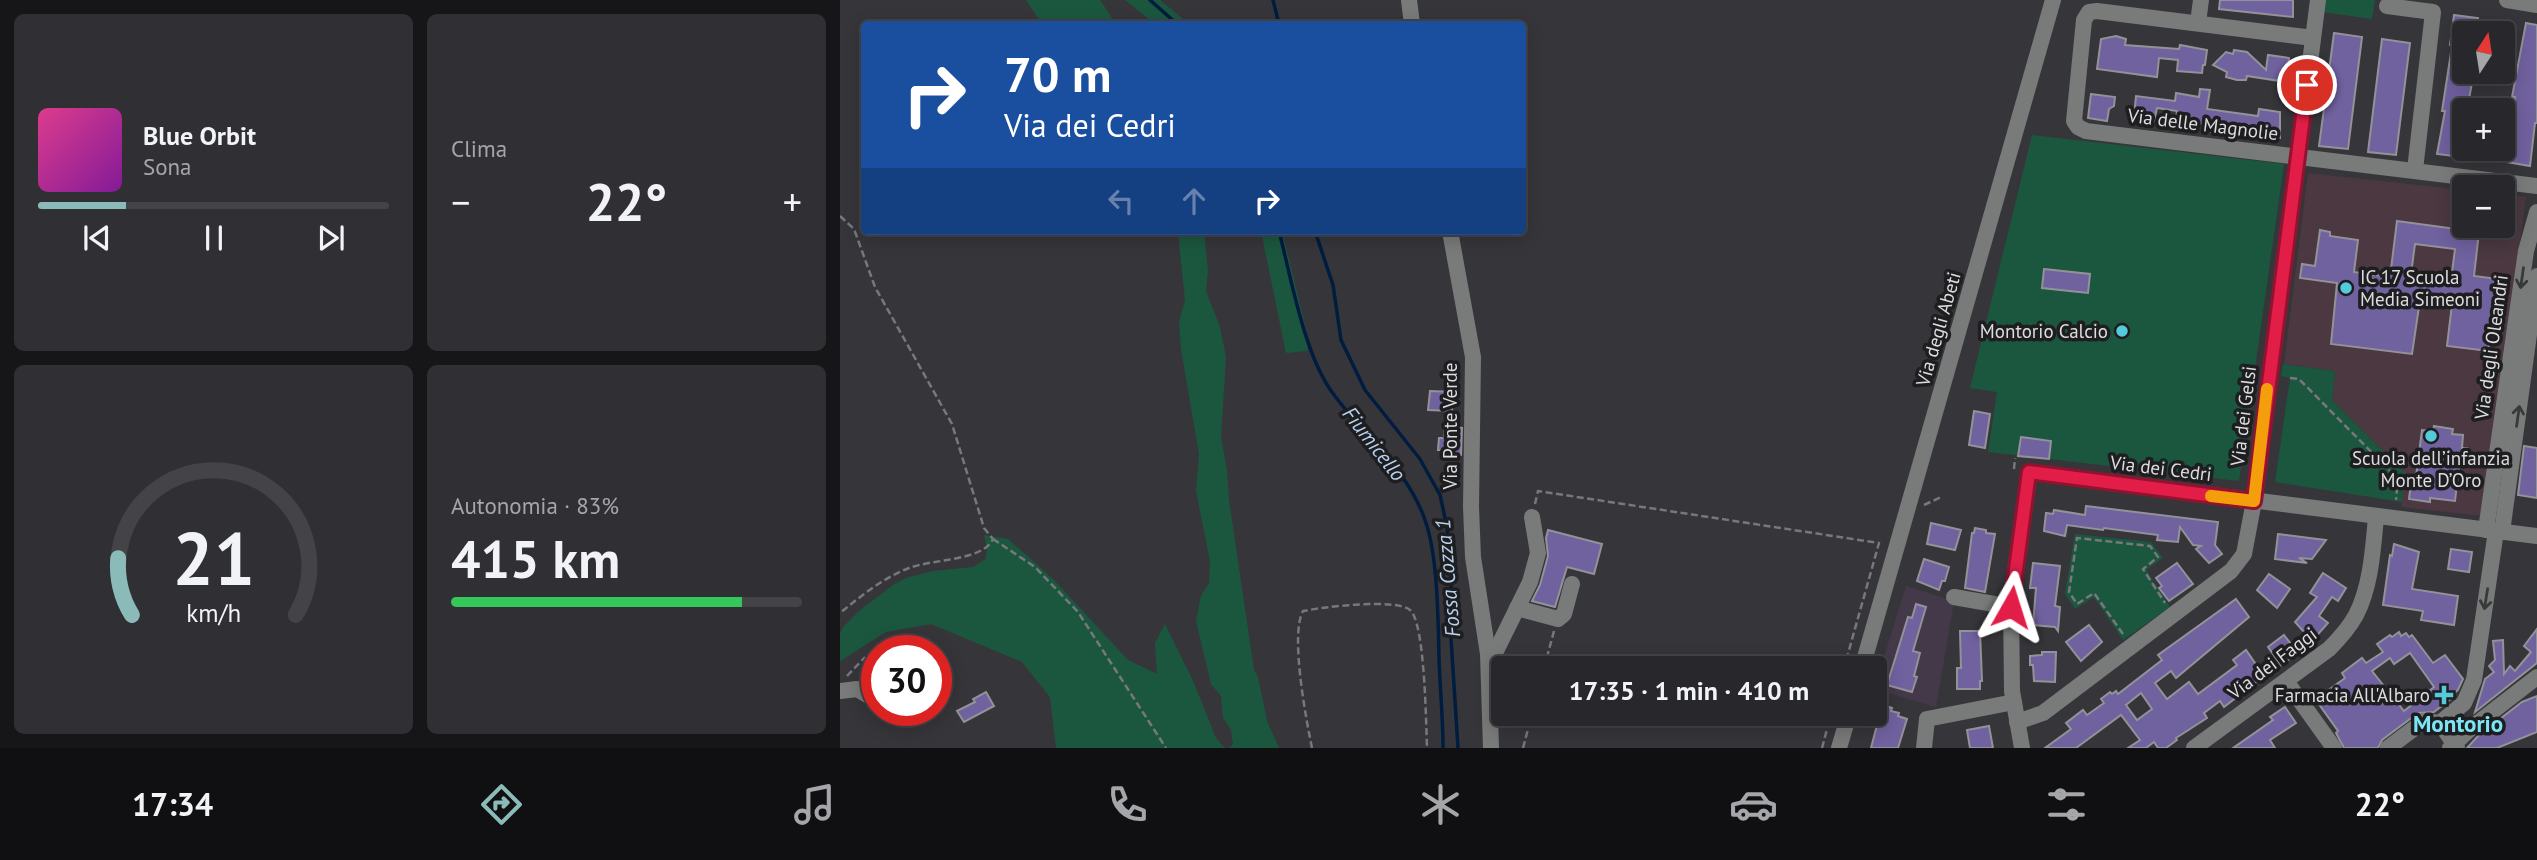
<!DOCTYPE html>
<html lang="it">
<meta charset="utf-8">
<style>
body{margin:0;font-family:"PT Sans",sans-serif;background:#303034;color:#f1f3f6;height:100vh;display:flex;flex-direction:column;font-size:26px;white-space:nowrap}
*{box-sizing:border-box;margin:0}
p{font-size:23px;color:#a5a6a9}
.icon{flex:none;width:38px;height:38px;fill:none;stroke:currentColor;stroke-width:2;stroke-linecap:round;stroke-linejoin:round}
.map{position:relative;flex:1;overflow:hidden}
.details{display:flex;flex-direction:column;gap:14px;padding:14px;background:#161618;width:840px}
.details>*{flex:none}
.top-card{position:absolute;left:21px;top:21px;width:665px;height:214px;border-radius:7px;box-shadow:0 4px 18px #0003,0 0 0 2px #444448;background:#1a4fa0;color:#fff;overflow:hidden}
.needle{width:46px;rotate:12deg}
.controls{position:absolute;left:1612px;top:21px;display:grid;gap:14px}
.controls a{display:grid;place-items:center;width:63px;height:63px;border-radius:7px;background:#28282c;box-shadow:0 4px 18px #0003,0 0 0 2px #444448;font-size:35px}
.speed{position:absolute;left:21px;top:635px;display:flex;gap:14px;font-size:35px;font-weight:700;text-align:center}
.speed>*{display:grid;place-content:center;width:91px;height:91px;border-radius:50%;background:#28282c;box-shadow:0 4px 18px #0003,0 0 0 2px #444448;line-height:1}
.speed .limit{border:10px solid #d22;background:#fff;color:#111}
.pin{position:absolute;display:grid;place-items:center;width:60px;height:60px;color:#fff;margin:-30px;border:4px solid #fff;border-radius:50%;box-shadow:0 2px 7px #0007}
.me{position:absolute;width:77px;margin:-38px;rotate:6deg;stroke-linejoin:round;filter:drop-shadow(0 0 5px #0008)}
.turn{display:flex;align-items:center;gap:24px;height:147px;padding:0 28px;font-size:32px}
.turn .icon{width:91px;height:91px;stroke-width:2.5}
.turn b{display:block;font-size:49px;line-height:60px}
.lanes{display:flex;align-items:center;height:66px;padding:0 28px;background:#0003;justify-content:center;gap:35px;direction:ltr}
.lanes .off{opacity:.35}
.big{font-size:52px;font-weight:700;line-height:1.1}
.details .tile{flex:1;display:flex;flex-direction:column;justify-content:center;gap:10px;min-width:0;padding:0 24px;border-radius:10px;background:#303034}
.details .dial{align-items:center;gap:0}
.dial svg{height:182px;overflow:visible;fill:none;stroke:#444448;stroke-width:7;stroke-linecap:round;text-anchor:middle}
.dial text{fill:#f1f3f6;stroke:none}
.song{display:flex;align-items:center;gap:21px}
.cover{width:84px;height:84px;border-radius:10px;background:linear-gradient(135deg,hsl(330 70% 55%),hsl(290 70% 35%))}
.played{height:7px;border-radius:4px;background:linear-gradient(90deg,#8bbbb9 25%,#444448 25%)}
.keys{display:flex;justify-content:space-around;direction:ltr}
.heat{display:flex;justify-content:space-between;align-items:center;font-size:38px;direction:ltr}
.charge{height:10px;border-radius:5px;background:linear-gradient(90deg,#34c759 83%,#444448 0)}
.details .tiles{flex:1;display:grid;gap:14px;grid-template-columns:repeat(2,1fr)}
.trip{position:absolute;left:651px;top:656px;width:396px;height:70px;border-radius:7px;background:#28282c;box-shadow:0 4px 18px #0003,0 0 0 2px #444448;font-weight:700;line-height:70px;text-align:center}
.tabs{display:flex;height:112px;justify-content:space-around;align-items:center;background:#101012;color:#a5a6a9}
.tabs .icon{width:49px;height:49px}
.tabs .on{color:#8bbbb9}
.tabs b{font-size:32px;color:#f1f3f6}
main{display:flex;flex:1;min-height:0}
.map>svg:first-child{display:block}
</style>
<main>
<section class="details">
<div class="tiles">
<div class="tile">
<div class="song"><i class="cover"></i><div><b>Blue Orbit</b><p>Sona</p></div></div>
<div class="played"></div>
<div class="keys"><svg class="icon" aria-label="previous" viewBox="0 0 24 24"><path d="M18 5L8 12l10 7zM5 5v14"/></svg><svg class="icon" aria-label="pause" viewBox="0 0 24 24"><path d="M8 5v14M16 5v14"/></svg><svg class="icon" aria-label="next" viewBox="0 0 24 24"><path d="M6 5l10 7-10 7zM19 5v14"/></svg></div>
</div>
<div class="tile"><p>Clima</p>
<div class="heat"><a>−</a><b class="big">22°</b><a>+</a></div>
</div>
<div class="tile dial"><svg viewBox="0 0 100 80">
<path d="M14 69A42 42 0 1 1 86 69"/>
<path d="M14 69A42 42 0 0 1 8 44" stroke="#8bbbb9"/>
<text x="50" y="56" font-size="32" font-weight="700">21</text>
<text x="50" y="72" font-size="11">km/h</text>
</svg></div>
<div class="tile"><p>Autonomia · 83%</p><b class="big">415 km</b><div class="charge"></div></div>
</div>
</section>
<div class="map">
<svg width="1697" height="748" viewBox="0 0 1697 748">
<rect width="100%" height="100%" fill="#36363a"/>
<polygon fill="#4b3840" points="1468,173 1624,190 1624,226 1662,226 1663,194 1686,197 1643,516 1561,507 1565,473 1492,400 1495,371 1444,364"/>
<polygon fill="#443949" points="1066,586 1114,601 1096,707 1034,689"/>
<g fill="#1b573f">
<polygon points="186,0 260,0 276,24 202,24"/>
<polygon points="285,0 320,0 349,24 315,24"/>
<polygon points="1485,0 1535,0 1532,19 1483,12"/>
<polygon points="1192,135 1444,164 1399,481 1148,452 1157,392 1130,388"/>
<polygon points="338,231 364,231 368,271 366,291 380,327 386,357 381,437 387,471 389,500 414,670 418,677 427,721 439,748 390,748 393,744 391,730 383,718 381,696 371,684 356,621 361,596 369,583 370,561 356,491 359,454 341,349 339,321 345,301"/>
<polygon points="421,231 442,231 469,342 467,351 446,353"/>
<polygon points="1443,364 1495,371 1492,400 1565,473 1562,502 1435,482 1450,378 1441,376"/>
<polygon points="1235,534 1311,542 1323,558 1306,570 1330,607 1283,640 1254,597 1235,609 1225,594"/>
<polygon points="144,535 168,539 213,579 288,660 317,674 315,643 325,624 354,683 376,738 385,748 216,748 210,697 182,662 91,624 46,632 0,661 0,634 3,627 19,611 53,585 66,578 93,571 133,567 146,559 147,547"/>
</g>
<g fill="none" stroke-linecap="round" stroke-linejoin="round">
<g stroke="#001c3f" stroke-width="3.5">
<polyline points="310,0 337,24"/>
<polyline points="433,0 439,24"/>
<path d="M 439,231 C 451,277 464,354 492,392 C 523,436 567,468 585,520 C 598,556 598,619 599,658 C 600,688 603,718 603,748"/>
<polyline points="475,231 493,285 501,340 525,390 580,459 600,495 607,527 611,570 611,638 618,748"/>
</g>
</g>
<g fill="#70619f" stroke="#939298" stroke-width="2" fill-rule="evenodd">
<polygon points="1380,0 1453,0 1453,17 1379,9"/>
<polygon points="1614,15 1638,18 1636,33 1624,33 1624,72 1634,72 1627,110 1624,110 1621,157 1597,154 1605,111 1602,111 1612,46 1610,45"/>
<polygon points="1686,23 1697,25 1697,123 1695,123 1690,166 1666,162 1669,142 1666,141 1675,97 1672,97"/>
<polygon points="1494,33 1522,37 1508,149 1479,146"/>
<polygon points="1276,36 1286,39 1285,45 1339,49 1340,45 1367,50 1365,65 1363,65 1362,73 1337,71 1338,60 1319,58 1317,77 1257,69 1261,39"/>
<polygon points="1542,39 1570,43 1556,155 1528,152"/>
<polygon points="1394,50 1407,52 1426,70 1428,55 1449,58 1446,82 1407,76 1406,80 1397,80 1386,77 1387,72 1373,65 1386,52 1393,54"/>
<polygon points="1360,89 1370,90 1367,109 1418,116 1419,109 1440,112 1440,138 1371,132 1372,125 1336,120 1337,111 1317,108 1314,121 1294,117 1296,96 1335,101 1336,93 1359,97"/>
<polygon points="1251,94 1275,97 1274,106 1269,109 1267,121 1248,118"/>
<path d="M 1557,221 L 1639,232 L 1634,276 L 1667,280 L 1663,309 L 1654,308 L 1648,351 L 1607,346 L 1612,304 L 1580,300 L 1572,354 L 1491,344 L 1497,283 L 1460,278 L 1462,264 L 1475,266 L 1480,230 L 1490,232 L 1490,236 L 1518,240 L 1514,272 L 1550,277 ZM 1575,244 L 1615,249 L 1611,280 L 1571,274 Z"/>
<polygon points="1204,269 1250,274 1248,293 1202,288"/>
<polygon points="590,391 613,392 612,411 588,410"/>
<polygon points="1134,411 1150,414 1145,448 1129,445"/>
<polygon points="605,426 622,428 621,455 604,453 605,450 598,450 599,438 604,438"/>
<polygon points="1594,426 1613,429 1612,434 1623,435 1622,448 1627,448 1625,459 1620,458 1615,501 1590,498 1590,502 1569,499 1571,483 1575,484 1582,430 1593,431"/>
<polygon points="1181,437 1211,441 1209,459 1178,456"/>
<polygon points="1684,446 1697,448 1697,498 1678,495"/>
<polygon points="1246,506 1378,522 1375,545 1382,554 1369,563 1356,549 1361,546 1353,545 1340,527 1338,542 1317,540 1318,535 1264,528 1263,530 1227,525 1225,536 1204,531 1206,513 1213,514 1214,510 1245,515"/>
<polygon points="1091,523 1121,530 1115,550 1087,544"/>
<polygon points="1135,528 1146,530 1146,533 1155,534 1145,592 1125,588 1132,533 1134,533"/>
<polygon points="708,530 762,544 754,574 727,567 715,607 692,601 700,585 708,556 706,538"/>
<polygon points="1438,534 1486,540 1472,559 1459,558 1467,563 1435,559"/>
<polygon points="1554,544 1579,552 1572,589 1618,596 1614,625 1581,620 1583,611 1543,605 1550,555 1552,556"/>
<polygon points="1611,549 1632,552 1629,572 1608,569"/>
<polygon points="1084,559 1109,567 1105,581 1102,581 1099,590 1077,581"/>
<polygon points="1193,563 1220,566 1215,606 1220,607 1218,631 1215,627 1193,625 1196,588 1190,588"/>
<polygon points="1337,563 1353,584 1329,601 1319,588 1322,586 1316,578"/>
<polygon points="1483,573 1506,588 1498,601 1492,597 1479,616 1488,623 1472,641 1455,622 1477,597 1470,593"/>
<polygon points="1429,574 1450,589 1437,608 1417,590"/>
<path d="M 1396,599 L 1409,617 L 1336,678 L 1331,671 L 1315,683 L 1327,699 L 1349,682 L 1358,694 L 1397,665 L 1393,660 L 1406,650 L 1424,676 L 1384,707 L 1380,701 L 1364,713 L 1367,718 L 1336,738 L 1337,740 L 1326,748 L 1318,748 L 1314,742 L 1306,748 L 1288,748 L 1300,740 L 1281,715 L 1236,748 L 1205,748 L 1231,729 L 1226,723 L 1243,710 L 1247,715 L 1264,703 L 1261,699 L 1270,692 L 1272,694 L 1276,691 L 1278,694 L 1322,660 L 1318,655 ZM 1301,693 L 1312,709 L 1297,720 L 1286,705 Z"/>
<polygon points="1076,604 1086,607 1073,651 1080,653 1074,676 1077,677 1072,692 1047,685 1068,617 1072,618"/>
<polygon points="1249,625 1262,642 1241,661 1226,642"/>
<polygon points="1697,629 1697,663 1635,712 1645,679 1654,672 1649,666 1655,660 1653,641 1663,640 1664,674 1670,666 1675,671 1691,652 1684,646"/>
<polygon points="1120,631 1140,631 1142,681 1140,681 1140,689 1117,689 1117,668 1121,668"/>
<path d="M 1559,632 L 1561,636 L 1566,633 L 1569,637 L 1572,635 L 1593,663 L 1605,655 L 1623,679 L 1618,690 L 1612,695 L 1612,698 L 1594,712 L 1578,713 L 1542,740 L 1538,748 L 1504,748 L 1496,733 L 1498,731 L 1478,703 L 1481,701 L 1479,697 L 1505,678 L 1502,673 L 1522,658 L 1526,663 L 1543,652 L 1537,644 L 1550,635 L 1552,637 ZM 1570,653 L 1594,687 L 1564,711 L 1532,671 L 1550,658 L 1554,664 Z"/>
<polygon points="1444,635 1458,653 1441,665 1428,647"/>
<polygon points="1202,652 1216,652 1215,682 1194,681 1193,665 1190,665 1190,656 1202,655"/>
<polygon points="146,692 154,706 124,722 117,711 135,702 133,699"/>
<polygon points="1697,696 1697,732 1657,748 1627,748 1638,736 1682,702"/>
<polygon points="1037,703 1052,708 1051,711 1059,713 1058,716 1067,719 1058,748 1031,748 1037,725 1031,723"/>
<polygon points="1445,707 1456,723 1430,740 1435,748 1393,748 1433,720 1430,717"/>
<polygon points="1149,726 1153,748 1130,748 1127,730"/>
</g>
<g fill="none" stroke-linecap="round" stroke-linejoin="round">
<g stroke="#78787c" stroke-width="2.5" stroke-dasharray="7 3.5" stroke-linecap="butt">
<path d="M 0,216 L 14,229 L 35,287 L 112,424 L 144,528 L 153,539 C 143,561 92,559 69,568 C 43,578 21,596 0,613"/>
<polyline points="1450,378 1459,379 1558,479 1556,500"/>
<polyline points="1174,469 1175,458"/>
<polyline points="695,504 698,491 1039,543 1004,668"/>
<polyline points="1084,505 1103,496"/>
<polyline points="153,539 195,567 238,612 326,748"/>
<polyline points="1283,634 1254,593 1237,604 1229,592 1237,538 1310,546 1318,557 1303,569 1325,603"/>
<polyline points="704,668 714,631"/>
<polyline points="7,676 25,657"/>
<path d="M 472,748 C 466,719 450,634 463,611 C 484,607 555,598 570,610 C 585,622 586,724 587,748"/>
<polyline points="683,748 692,714"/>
<polyline points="982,748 991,714"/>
</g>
<g stroke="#787b7a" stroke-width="16">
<polyline points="569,0 572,24"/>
<polyline points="1667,0 1697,5"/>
<polyline points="1547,6 1593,12 1575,170"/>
<polyline points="1358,23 1361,0"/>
<polyline points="1473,38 1257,11 1249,12 1244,20 1234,121 1238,127 1246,131 1697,186"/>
<polyline points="610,231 633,357 631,507 633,557 648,654 651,748"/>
<polyline points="1646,530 1686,251 1697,212"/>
<polyline points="1662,532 1697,276"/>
<polyline points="1114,597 1171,607"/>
<polyline points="677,608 718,619 724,614 732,584"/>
<polyline points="648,654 654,655 690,582 698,553 692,517"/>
<polyline points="1022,668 1213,0"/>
<polyline points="1446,681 1494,748"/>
<polyline points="0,691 17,689 37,701"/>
<polyline points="1177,722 1203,713 1391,571 1404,554 1414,501 1478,0"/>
<polyline points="999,748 1009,714"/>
<polyline points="1084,748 1087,719 1174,702"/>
<polyline points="1182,748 1172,691 1171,601 1189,472 1697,536"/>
<path d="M 1354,748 L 1489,649 C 1499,639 1509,628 1516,615 C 1531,586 1533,549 1536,517"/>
<polyline points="1548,748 1584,721 1600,723"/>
<polyline points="1610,748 1631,728 1697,677"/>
<polyline points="1617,748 1600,723 1624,703 1634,680 1656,531"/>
</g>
</g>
<defs><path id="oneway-shaft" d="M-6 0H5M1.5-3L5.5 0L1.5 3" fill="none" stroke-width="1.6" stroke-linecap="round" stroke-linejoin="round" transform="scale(1.75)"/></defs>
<g stroke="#39393a">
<use href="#oneway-shaft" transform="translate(1682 278) rotate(98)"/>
<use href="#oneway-shaft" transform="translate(1678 416) rotate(-82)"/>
<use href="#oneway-shaft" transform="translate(1646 599) rotate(99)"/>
</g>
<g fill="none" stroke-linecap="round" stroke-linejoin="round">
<g stroke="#92132f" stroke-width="18">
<polyline id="route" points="1171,607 1189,472 1414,501 1467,85"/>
</g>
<use href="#route" stroke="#e11d48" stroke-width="12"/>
<polyline stroke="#f59e0b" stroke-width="12" points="1371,496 1414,501 1427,389"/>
</g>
<g fill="#53cbdb" stroke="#1e1d1f" stroke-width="2.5">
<circle cx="1506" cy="288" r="7"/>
<circle cx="1282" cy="331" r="7"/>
<circle cx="1591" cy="436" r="7"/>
<path d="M1600.5 684.5h7v7h7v7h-7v7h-7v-7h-7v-7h7z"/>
</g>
<g text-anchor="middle" stroke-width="7" stroke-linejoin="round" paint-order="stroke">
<g font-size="19" fill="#dddcdf" stroke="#1e1d1f">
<text transform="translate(1363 124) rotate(7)" y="7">Via delle Magnolie</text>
<text transform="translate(1098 329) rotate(-74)" y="7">Via degli Abeti</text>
<text transform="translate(1651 347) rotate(-82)" y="7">Via degli Oleandri</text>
<text transform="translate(1403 416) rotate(-83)" y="7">Via dei Gelsi</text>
<text transform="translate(610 426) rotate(-90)" y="7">Via Ponte Verde</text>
<text transform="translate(1321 468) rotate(7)" y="7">Via dei Cedri</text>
<text transform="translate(1432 663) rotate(-37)" y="7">Via dei Faggi</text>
</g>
<g font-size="19" fill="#dddcdf" stroke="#1e1d1f" text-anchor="end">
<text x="1520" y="284" text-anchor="start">IC 17 Scuola<tspan x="1520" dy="22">Media Simeoni</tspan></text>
<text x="1268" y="338">Montorio Calcio</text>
<text x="1591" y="465" text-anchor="middle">Scuola dell’infanzia<tspan x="1591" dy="22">Monte D’Oro</tspan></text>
<text x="1590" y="702">Farmacia All'Albaro</text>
</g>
<g font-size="21" font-style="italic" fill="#b7d1ef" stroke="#1e1d1f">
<text transform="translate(534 444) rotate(52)" y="7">Fiumicello</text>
<text transform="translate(608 578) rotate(-95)" y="7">Fossa Cozza 1</text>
</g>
<g font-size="23" font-weight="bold" fill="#7de6f6" stroke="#1e1d1f">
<text x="1618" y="732">Montorio</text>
</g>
</g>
</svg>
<div class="controls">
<a><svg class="needle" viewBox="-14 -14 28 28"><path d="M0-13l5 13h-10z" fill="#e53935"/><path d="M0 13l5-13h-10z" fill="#a5a6a9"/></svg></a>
<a>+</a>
<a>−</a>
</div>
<div class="speed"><div class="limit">30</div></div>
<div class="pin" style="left:1467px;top:85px;background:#d93025"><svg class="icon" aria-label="arrive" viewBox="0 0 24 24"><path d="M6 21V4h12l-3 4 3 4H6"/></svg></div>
<svg class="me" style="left:1171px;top:607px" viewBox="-20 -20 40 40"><path d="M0-17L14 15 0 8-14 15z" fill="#e11d48" stroke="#fff" stroke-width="4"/></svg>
<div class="trip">17:35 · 1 min · 410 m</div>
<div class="top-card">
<div class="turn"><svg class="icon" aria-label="right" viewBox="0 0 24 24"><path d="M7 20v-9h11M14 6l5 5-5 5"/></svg><div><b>70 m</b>Via dei Cedri</div></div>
<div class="lanes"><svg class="icon off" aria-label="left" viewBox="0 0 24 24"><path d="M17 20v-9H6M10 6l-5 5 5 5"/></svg><svg class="icon off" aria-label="ahead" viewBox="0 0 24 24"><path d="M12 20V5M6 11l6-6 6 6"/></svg><svg class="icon" aria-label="right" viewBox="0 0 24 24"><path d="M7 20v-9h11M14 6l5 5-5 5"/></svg></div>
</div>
</div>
</main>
<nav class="tabs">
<b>17:34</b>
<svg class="icon on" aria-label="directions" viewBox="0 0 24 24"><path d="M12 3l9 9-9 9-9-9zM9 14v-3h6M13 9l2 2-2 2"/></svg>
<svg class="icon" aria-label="music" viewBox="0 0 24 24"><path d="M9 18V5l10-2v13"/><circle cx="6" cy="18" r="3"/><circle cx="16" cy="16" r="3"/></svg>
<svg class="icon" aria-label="phone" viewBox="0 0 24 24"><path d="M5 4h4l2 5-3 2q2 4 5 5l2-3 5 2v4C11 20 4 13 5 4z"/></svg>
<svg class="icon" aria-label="climate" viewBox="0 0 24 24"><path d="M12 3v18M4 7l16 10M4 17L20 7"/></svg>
<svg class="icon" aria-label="car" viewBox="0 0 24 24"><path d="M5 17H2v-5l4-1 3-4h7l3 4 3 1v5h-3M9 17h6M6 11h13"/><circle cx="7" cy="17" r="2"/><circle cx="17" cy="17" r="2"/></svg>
<svg class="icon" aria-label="filters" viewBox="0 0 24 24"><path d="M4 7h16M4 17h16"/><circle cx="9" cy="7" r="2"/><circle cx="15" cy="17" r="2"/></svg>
<b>22°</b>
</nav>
